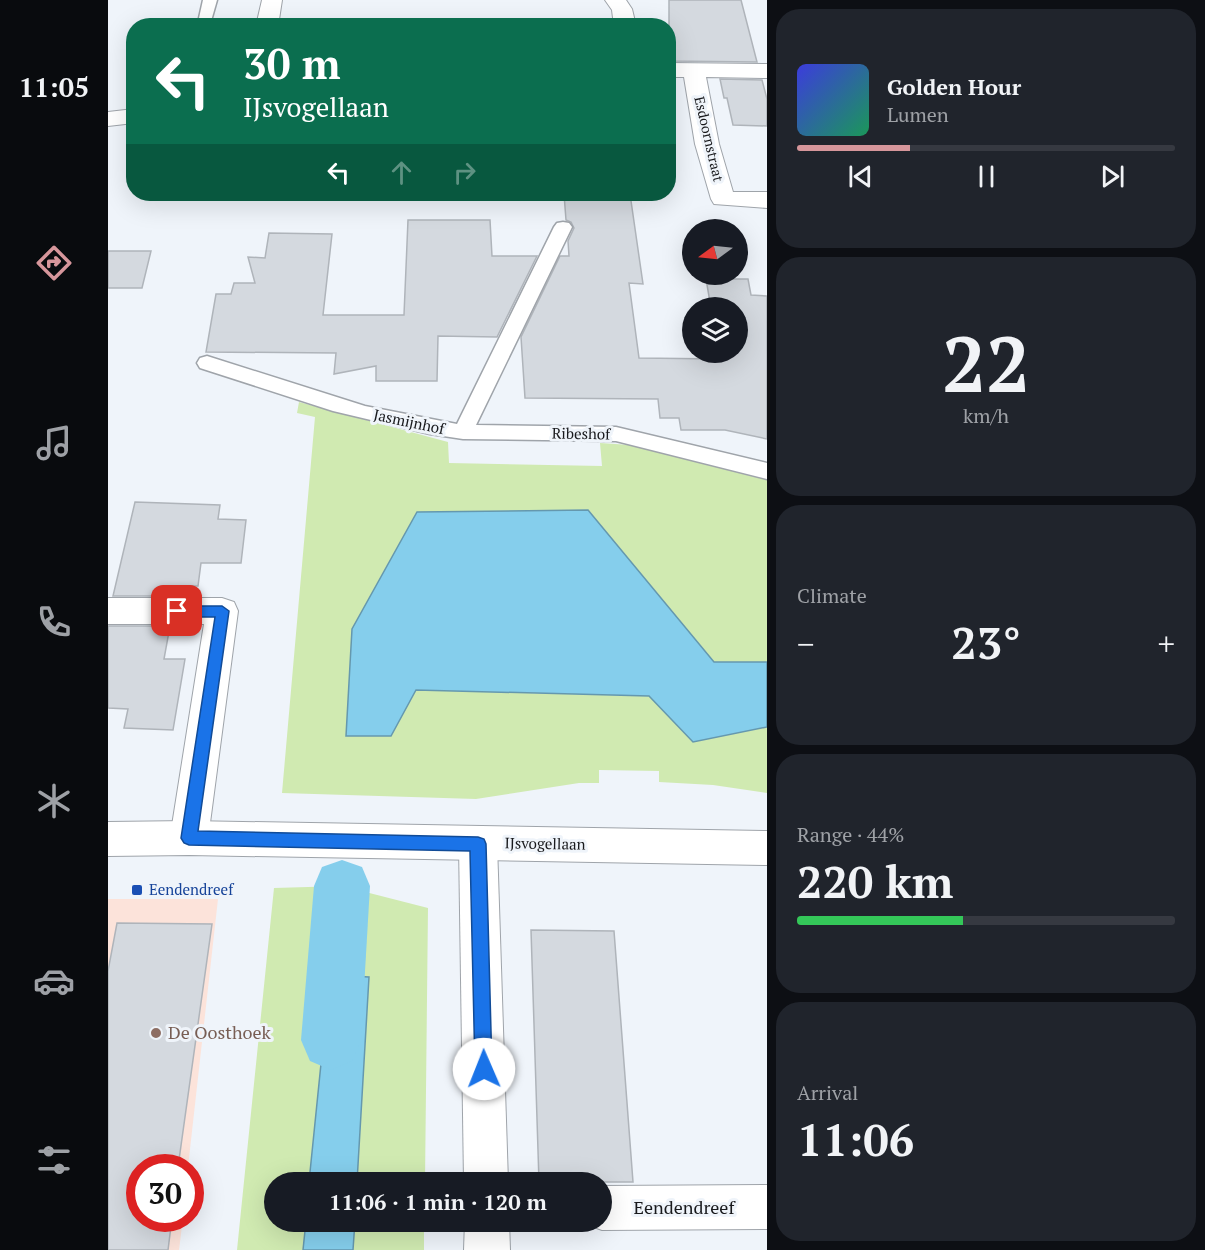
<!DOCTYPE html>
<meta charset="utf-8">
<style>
body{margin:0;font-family:"PT Serif",serif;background:#20242c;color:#f1f3f6;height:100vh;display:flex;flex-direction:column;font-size:22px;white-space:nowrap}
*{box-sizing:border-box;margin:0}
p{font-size:20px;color:#9ea1a6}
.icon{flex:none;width:33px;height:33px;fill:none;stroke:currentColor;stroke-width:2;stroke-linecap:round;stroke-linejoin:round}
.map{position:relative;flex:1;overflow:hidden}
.side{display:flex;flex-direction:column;gap:9px;padding:9px;background:#0d0f14;width:438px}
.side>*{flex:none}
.hud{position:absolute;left:18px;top:18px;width:550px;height:183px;border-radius:24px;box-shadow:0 6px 24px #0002;background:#0b6e4f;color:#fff;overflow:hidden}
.needle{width:39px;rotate:255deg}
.buttons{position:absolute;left:574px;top:219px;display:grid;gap:12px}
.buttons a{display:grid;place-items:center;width:66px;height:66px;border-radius:50%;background:#171b24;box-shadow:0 6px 24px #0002;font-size:30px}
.speed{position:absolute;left:18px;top:1154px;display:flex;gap:12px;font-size:30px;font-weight:700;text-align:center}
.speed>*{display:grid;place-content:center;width:78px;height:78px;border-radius:50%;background:#171b24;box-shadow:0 6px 24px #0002;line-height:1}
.speed .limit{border:9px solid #d22;background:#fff;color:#111}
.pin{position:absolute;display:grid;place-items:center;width:51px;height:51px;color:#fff;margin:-26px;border-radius:12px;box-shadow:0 3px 9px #0006}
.me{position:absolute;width:66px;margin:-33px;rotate:359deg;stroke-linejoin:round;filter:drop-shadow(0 0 4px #0008)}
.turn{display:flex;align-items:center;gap:21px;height:126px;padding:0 18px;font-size:27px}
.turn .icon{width:78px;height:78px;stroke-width:2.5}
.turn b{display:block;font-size:42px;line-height:51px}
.lanes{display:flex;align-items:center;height:57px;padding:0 18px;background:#0003;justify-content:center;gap:30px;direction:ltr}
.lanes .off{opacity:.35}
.big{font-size:45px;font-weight:700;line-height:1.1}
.side .card{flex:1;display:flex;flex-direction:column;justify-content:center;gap:9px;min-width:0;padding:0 21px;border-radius:24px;background:#20242c}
.side .dial{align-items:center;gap:0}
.dial b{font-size:78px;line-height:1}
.song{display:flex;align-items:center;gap:18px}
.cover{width:72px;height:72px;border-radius:9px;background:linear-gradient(135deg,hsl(240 70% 55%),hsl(150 70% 35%))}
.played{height:6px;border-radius:3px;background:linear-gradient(90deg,#d6969b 30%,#363941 30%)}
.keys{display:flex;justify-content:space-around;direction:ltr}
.heat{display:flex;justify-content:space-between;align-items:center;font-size:33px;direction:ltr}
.charge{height:9px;border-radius:4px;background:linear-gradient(90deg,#34c759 44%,#363941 0)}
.trip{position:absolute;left:156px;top:1172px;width:348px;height:60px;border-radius:30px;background:#171b24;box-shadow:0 6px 24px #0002;font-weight:700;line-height:60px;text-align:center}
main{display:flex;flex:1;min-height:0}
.menu{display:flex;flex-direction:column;width:108px;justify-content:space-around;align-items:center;background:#090b0e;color:#9ea1a6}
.menu .icon{width:42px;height:42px}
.menu .selected{color:#d6969b}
.menu b{font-size:27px;color:#f1f3f6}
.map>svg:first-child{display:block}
</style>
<main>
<nav class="menu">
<b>11:05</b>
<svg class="icon selected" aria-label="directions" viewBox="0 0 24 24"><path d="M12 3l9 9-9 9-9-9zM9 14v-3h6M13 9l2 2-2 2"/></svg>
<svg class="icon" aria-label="music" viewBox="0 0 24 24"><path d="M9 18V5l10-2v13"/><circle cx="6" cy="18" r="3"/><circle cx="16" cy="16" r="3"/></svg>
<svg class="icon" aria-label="phone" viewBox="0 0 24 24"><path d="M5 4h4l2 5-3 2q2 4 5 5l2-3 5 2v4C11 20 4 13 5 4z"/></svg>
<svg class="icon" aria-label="climate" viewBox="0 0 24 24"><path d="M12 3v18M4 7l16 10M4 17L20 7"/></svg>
<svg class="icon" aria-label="car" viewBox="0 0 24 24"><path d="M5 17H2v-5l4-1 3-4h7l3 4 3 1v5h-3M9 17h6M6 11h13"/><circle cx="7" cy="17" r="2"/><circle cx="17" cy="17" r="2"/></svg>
<svg class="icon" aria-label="filters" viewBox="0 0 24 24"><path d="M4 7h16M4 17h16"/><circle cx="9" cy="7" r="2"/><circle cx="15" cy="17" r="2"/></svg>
</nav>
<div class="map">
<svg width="659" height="1250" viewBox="0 0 659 1250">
<rect width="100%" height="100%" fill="#eff4fa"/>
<polygon fill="#fce3da" points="0,899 110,899 80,1167 32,1167 32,1218 75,1218 71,1250 0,1250"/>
<g fill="#d0eab1">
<polygon points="191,402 340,442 341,463 494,466 492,443 522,445 659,480 659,662 606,662 480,510 238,736 283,736 307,690 541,696 585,742 659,727 659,793 605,785 551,782 551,771 491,770 491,783 471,783 368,799 174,793 207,417 189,413"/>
<polygon points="234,886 320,908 317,1182 249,1182 261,977 223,975 201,1182 166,1182 166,1221 198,1221 195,1250 129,1250 166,888"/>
<polygon points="247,1221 316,1221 316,1250 245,1250"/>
</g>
<g fill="#85ceec" stroke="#6598ae" stroke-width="1.5">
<polygon points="480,510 606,662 659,662 659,727 585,742 541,696 308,690 283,736 238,736 244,629 309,512"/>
<polygon points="222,975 261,977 249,1182 201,1182"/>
<polygon points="198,1221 247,1221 245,1250 195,1250"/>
</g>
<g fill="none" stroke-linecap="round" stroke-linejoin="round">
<polygon fill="#85ceec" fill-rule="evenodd" points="234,860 254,867 262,886 253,1040 244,1061 223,1070 202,1061 193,1040 206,886 214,867"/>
</g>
<g fill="#d4d9df" stroke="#afb4ba" stroke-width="1.5">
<polygon points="561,0 633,0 649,62 561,61"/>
<polygon points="612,79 654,80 659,99 659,126 625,125 619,98 616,98"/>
<polygon points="456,194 522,194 535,284 521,283 531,358 612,359 611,352 630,352 630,308 603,308 598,279 640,279 643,295 659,296 659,439 617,430 573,430 571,418 552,418 550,399 417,398 413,337 452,256 461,256 460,241 466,228 463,222 458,220"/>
<polygon points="300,220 382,220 384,256 429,256 389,337 330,336 329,381 268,381 268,366 226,374 228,353 98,352 108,294 123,294 126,283 147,283 140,257 157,258 161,233 224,234 215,315 296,315"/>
<polygon points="0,251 43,251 34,288 0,288"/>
<polygon points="27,502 112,505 110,519 138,520 133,563 93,563 90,586 69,586 67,596 5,596"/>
<polygon points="0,626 62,626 56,659 77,659 65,730 16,728 20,709 0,708"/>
<polygon points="9,923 104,924 70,1167 32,1167 32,1218 64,1218 60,1250 0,1250 0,971"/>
<polygon points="423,930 506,931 525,1182 431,1182"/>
</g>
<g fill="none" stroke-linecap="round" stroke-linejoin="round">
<g stroke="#9fa4aa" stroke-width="3">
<g id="lane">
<polygon points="95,0 109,0 103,21 98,22 91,18"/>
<polygon points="455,222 461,223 464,227 368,425 508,427 659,463 659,479 508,441 355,439 322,434 225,411 92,368 89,363 92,358 99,356 257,406 349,424 446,227 449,223"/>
</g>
</g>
<g stroke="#9fa4aa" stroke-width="2">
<g id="street">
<polygon points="154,0 174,0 170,26 148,26"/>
<polygon points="497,0 518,0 524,9 528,26 506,26 504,10"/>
<polygon points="561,63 659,64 659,78 598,77 611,144 625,192 659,192 659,208 606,204 603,199 587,144 576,77 561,77"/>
<polygon points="26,109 26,123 0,126 0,112"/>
<polygon points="0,598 114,598 126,602 130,611 100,838 94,850 81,855 68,850 62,838 96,624 0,624"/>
<polygon points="370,827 383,832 389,844 400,1182 356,1182 351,844 357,832"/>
<polygon points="659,1185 659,1229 494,1230 478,1224 477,1221 494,1221 494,1186"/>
<polygon points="357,1221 401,1221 402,1250 356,1250"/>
</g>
</g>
<g stroke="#9fa4aa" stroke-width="2">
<polygon id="secondary" points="81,821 659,831 659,865 81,855 0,856 0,822"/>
</g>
<use href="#lane" fill="#fff" fill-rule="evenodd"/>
<use href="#street" fill="#fff" fill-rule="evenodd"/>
<use href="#secondary" fill="#fff" fill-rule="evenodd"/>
</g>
<polygon fill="#1a73e8" stroke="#114b97" stroke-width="1.5" points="69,606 114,606 121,611 90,831 370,837 376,839 378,844 384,1069 382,1075 376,1078 370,1075 367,1069 362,851 81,845 76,843 73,838 107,617 69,617 62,611"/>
<rect fill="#1a4fb4" stroke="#eff4fa" stroke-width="2" x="23" y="884" width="12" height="12" rx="3"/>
<circle fill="#8d6e63" stroke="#eff4fa" stroke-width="2" cx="48" cy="1033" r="6"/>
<g text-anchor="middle" stroke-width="6" stroke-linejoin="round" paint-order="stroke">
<g font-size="14" fill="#191a1d" stroke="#eff4fa">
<text transform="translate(601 139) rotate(77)" y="5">Esdoornstraat</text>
</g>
<g font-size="15" fill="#191a1d" stroke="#eff4fa">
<text transform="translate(301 422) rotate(12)" y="5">Jasmijnhof</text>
<text transform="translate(473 434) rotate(1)" y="5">Ribeshof</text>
<text transform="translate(437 844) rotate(1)" y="5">IJsvogellaan</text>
</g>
<g font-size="15" fill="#164399" stroke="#eff4fa" text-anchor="start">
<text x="41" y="895">Eendendreef</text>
</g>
<g font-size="18" fill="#785e54" stroke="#eff4fa" text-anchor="start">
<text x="60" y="1039">De Oosthoek</text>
</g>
<g font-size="18" fill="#191a1d" stroke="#eff4fa">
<text x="576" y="1214">Eendendreef</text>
</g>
</g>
</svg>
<div class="buttons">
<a><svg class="needle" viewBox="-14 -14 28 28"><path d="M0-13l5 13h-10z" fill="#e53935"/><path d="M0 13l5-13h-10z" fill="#9ea1a6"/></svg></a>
<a><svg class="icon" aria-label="layers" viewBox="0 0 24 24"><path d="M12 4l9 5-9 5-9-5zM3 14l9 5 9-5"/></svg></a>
</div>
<div class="speed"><div class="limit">30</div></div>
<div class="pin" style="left:69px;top:611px;background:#d93025"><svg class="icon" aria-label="arrive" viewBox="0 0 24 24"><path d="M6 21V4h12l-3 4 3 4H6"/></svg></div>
<svg class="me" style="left:376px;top:1069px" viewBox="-20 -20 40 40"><circle r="19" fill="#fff"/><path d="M0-13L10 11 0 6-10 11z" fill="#1a73e8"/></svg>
<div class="trip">11:06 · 1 min · 120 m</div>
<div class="hud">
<div class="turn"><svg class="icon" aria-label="left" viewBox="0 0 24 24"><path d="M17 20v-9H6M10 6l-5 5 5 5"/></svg><div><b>30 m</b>IJsvogellaan</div></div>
<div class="lanes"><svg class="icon" aria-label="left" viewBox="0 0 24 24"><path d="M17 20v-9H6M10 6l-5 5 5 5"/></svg><svg class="icon off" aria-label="ahead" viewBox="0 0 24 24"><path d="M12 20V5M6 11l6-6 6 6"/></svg><svg class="icon off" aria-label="right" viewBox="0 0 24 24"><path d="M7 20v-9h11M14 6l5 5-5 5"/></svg></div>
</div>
</div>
<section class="side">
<div class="card">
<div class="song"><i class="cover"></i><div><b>Golden Hour</b><p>Lumen</p></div></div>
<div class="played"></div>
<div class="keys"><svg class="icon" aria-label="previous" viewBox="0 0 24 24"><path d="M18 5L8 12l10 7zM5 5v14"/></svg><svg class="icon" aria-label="pause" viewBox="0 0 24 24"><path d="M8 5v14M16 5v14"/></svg><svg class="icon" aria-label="next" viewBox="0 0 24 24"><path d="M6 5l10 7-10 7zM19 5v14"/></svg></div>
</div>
<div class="card dial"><b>22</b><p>km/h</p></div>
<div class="card"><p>Climate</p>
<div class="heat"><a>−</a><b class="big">23°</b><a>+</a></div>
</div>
<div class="card"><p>Range · 44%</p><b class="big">220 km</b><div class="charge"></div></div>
<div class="card"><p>Arrival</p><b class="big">11:06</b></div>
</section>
</main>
